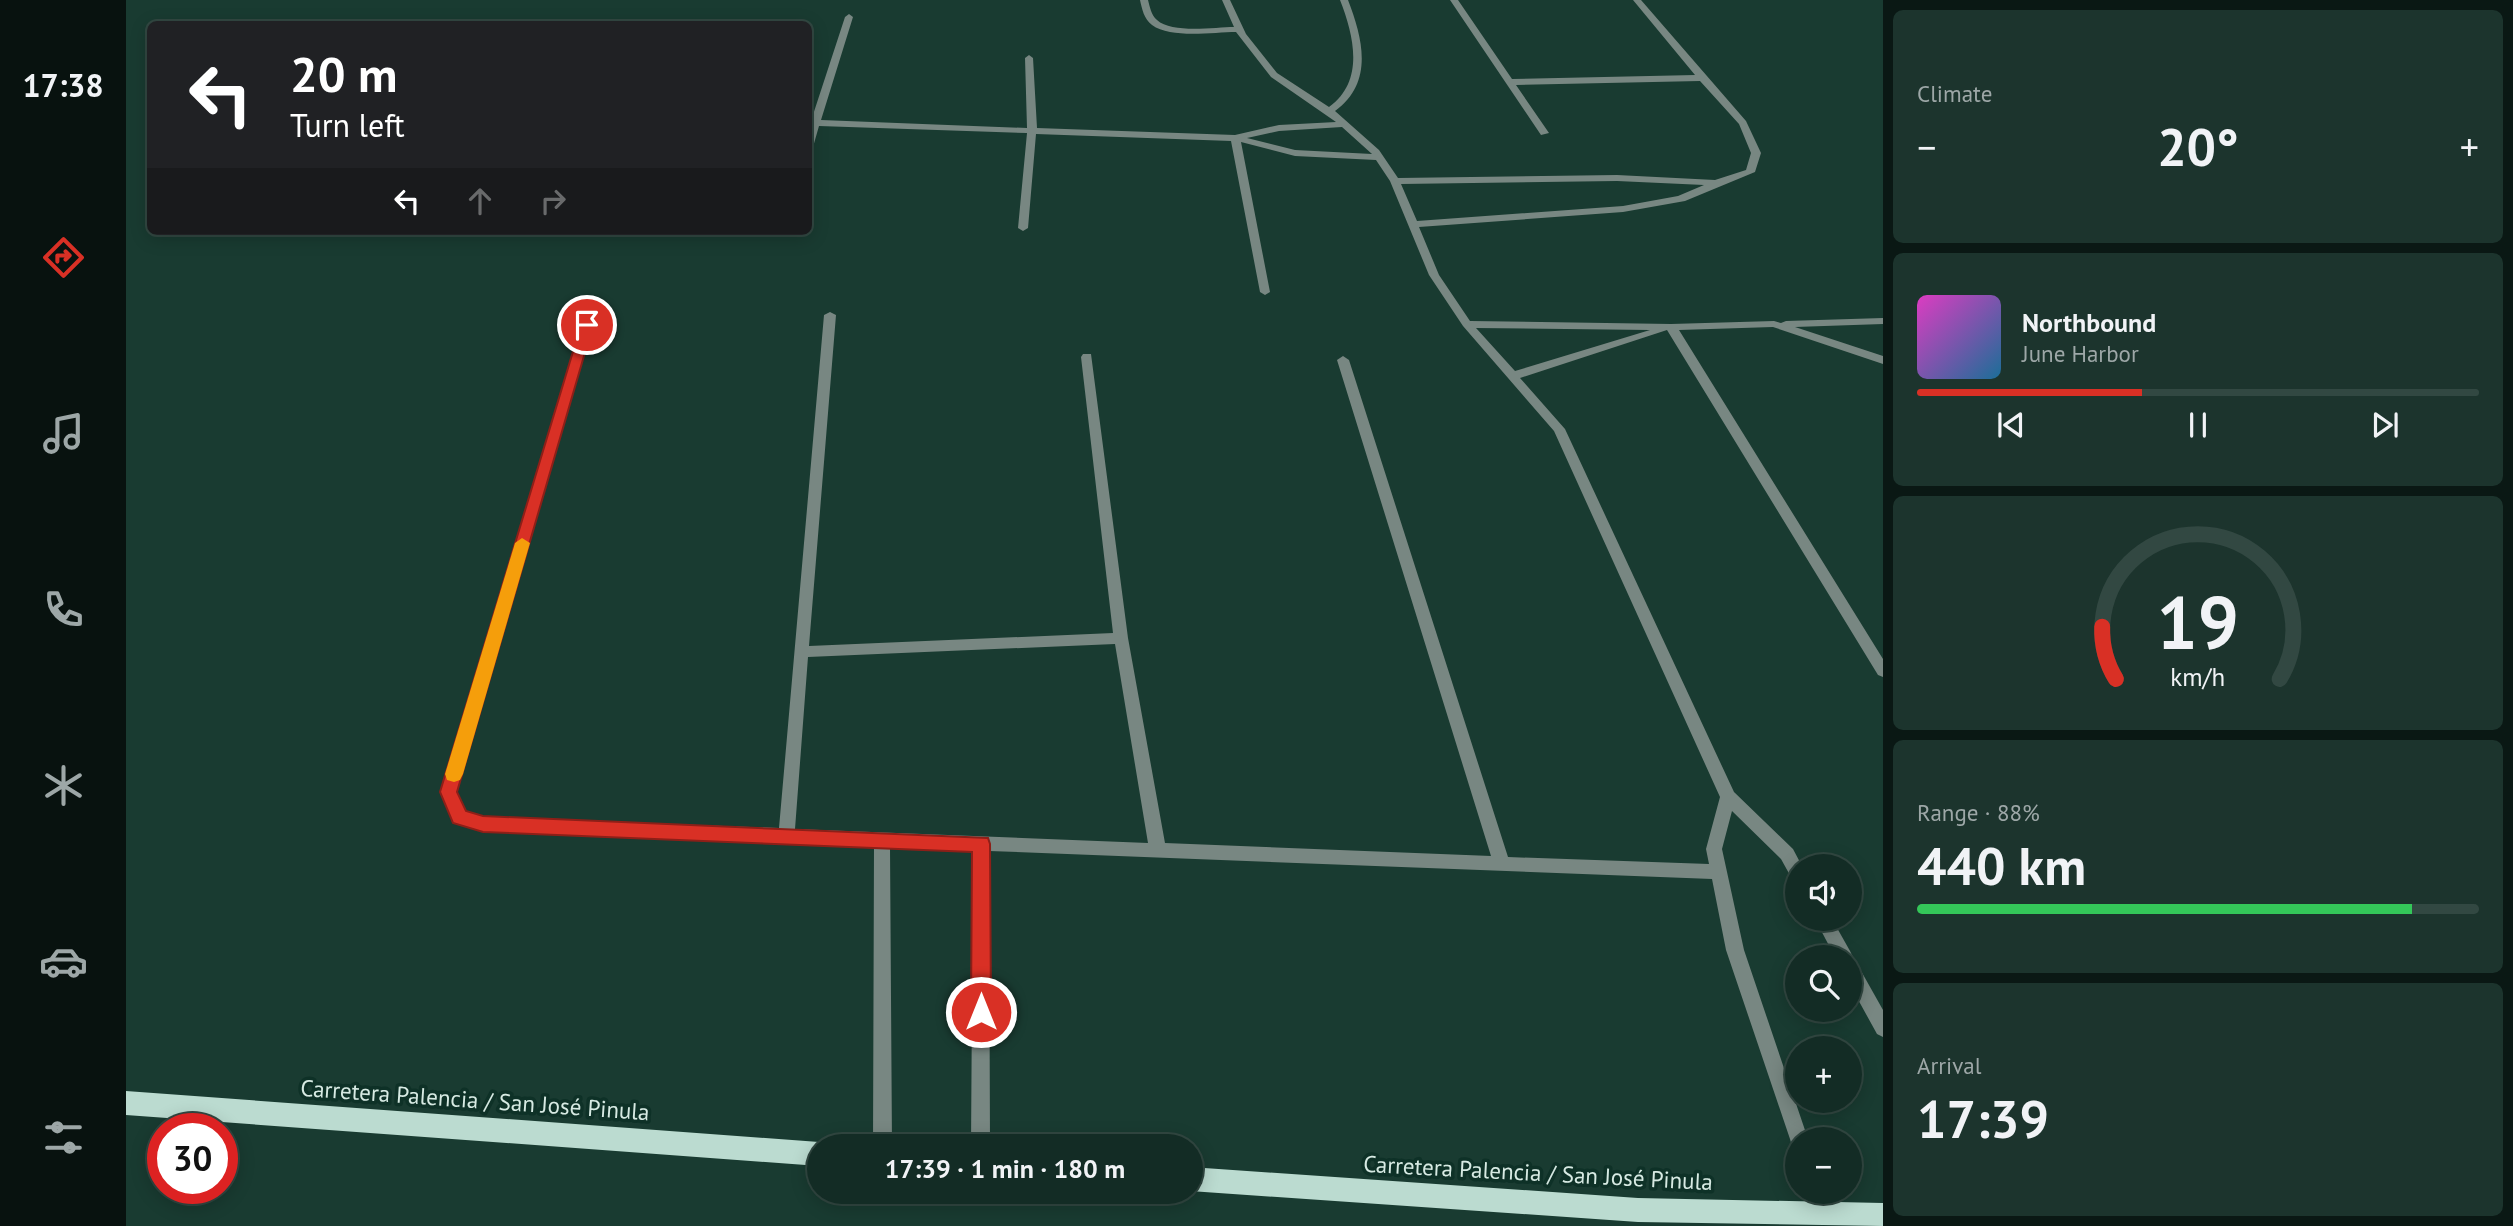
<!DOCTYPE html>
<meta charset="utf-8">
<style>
body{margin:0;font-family:"PT Sans",sans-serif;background:#1c342d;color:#f1f3f6;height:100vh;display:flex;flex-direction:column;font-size:26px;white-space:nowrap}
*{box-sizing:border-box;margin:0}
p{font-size:23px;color:#9da7a7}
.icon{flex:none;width:38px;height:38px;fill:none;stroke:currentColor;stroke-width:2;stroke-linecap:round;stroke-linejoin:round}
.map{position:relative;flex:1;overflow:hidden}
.details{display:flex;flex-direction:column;gap:10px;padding:10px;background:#0a1814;width:630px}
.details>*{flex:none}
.hud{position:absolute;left:21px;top:21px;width:665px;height:214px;border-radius:10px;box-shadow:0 4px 18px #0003,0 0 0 2px #324842;background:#202124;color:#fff;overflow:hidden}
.fabs{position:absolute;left:1659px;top:854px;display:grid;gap:14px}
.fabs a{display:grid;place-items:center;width:77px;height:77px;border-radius:50%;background:#132c25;box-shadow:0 4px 18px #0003,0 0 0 2px #324842;font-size:35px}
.speed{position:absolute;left:21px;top:1113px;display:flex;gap:14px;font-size:35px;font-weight:700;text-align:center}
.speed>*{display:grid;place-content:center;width:91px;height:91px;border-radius:50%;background:#132c25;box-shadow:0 4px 18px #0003,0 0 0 2px #324842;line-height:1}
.speed .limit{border:10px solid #d22;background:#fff;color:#111}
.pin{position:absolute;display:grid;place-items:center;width:60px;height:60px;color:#fff;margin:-30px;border:4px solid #fff;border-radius:50%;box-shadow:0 2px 7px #0007}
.me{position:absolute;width:77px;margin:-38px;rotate:0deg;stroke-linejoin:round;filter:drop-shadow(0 0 5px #0008)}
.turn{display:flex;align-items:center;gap:24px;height:147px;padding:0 28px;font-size:32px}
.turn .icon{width:91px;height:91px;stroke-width:2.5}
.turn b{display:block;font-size:49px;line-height:60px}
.lanes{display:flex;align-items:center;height:66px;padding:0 28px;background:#0003;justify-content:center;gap:35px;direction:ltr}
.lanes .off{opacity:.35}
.big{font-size:52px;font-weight:700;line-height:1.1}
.details .tile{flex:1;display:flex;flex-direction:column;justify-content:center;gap:10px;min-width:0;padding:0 24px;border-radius:10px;background:#1c342d}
.details .dial{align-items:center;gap:0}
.dial svg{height:182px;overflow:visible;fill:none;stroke:#324842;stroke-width:7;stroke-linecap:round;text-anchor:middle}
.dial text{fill:#f1f3f6;stroke:none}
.song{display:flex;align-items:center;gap:21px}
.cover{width:84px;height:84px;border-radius:10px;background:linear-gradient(135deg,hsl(310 70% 55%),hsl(200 70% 35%))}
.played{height:7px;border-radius:4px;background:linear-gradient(90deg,#d93025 40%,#324842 40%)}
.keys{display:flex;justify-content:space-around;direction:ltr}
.heat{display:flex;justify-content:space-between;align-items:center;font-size:38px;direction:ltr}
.charge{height:10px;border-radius:5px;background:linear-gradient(90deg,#34c759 88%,#324842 0)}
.trip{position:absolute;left:681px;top:1134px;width:396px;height:70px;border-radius:35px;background:#132c25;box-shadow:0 4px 18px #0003,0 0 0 2px #324842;font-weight:700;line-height:70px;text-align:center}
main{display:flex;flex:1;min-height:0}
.menu{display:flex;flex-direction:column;width:126px;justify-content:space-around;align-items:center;background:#08120f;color:#9da7a7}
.menu .icon{width:49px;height:49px}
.menu .current{color:#d93025}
.menu b{font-size:32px;color:#f1f3f6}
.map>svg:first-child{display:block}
</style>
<main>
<nav class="menu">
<b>17:38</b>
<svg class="icon current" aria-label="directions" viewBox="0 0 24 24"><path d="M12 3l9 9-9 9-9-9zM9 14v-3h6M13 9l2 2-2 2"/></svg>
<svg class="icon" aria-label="music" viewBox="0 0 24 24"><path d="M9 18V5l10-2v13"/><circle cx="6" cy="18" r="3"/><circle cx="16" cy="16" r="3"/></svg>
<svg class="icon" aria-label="phone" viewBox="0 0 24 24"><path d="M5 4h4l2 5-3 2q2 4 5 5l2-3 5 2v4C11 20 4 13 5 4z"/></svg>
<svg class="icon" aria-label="climate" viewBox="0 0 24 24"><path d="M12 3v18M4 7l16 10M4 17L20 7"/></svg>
<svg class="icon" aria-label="car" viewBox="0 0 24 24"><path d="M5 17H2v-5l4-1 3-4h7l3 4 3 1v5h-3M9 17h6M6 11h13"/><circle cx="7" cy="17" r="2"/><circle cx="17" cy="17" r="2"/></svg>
<svg class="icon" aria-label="filters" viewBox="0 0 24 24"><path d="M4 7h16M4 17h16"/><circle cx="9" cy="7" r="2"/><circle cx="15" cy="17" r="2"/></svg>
</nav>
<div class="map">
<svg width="1757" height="1226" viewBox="0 0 1757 1226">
<rect width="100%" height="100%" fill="#193b31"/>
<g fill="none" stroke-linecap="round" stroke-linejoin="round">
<g fill="#788782" fill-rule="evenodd">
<path d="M 1014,0 L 1022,0 C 1024,7 1025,15 1031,20 C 1046,34 1089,27 1108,27 L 1096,0 L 1104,0 L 1120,34 L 1151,73 L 1203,107 C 1239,81 1228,36 1214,0 L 1222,0 C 1237,39 1248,83 1209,111 L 1253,150 L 1272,178 L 1491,175 L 1589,180 L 1620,170 L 1625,153 L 1613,124 L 1574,81 L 1390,85 L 1423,133 L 1415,135 L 1324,0 L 1332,0 L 1386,79 L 1569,75 L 1507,0 L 1515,0 L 1620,121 L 1635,153 L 1629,172 L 1559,201 L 1497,212 L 1293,227 L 1313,275 L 1344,321 L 1545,324 L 1648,321 L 1655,323 L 1660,321 L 1757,318 L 1757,324 L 1669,327 L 1757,356 L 1757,364 L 1647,327 L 1553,330 L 1757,659 L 1757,677 L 1752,675 L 1541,330 L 1394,378 L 1439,429 L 1608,792 L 1667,849 L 1676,866 L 1671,866 L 1671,879 L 1665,877 L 1655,859 L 1606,811 L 1596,849 L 1618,950 L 1682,1139 L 1671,1139 L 1671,1148 L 1666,1146 L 1664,1139 L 1600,950 L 1586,879 L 863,851 L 864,1146 L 845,1146 L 847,850 L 764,847 L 766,1146 L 747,1146 L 748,846 L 357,831 L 327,822 L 315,792 L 455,325 L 461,322 L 467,325 L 331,792 L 339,812 L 357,817 L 653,828 L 698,315 L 704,312 L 710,315 L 683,646 L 987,633 L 955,357 L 957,354 L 965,354 L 1002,638 L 1039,843 L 1365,856 L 1211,360 L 1217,356 L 1223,360 L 1382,857 L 1583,864 L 1580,849 L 1594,797 L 1428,431 L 1337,326 L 1303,275 L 1264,181 L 1250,160 L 1169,156 L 1115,142 L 1144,292 L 1139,295 L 1134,292 L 1105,141 L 910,134 L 902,228 L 897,231 L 892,228 L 901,133 L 693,126 L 687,147 L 682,150 L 682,130 L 719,17 L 723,14 L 727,17 L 695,120 L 901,128 L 899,58 L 903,55 L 907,58 L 911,128 L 1109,135 L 1153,125 L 1210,122 L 1145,77 L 1110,32 C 1087,32 1045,39 1026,25 C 1018,19 1016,9 1014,0 ZM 1216,127 L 1246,154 L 1169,150 L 1121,138 L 1153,131 ZM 1491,181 L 1578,185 L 1552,196 L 1497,206 L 1291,221 L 1275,184 ZM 1350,328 L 1524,330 L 1389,371 ZM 989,644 L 1022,843 L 669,829 L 682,657 Z"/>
<polygon points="1689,919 1706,919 1724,951 1727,957 1725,960 1730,962 1757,1010 1757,1037 1751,1034 1724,985 1724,957 1709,957"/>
<polygon points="1681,1192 1701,1192 1708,1213 1705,1220 1698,1223 1691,1220"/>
</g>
<g fill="#bbdbd0" fill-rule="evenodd">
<polygon points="0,1091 693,1142 702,1146 693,1146 693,1166 0,1115"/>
<polygon points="1064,1167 1512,1198 1757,1203 1757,1226 1512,1222 1064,1191"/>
</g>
</g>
<polygon fill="#d93025" stroke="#8d1f18" stroke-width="2" points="461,321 467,325 331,792 340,811 357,816 862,838 864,844 865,1012 862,1019 855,1022 848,1019 845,1012 846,852 357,832 327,823 314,792 455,325"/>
<polygon fill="#f59e0b" points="396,538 404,543 337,774 334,780 328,782 321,780 319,774 389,543"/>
<g text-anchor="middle" stroke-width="7" stroke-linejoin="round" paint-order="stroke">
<g font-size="23" fill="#d7eae3" stroke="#0e3127">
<text transform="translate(349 1100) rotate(4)" y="8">Carretera Palencia / San José Pinula</text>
<text transform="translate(1412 1173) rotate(3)" y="8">Carretera Palencia / San José Pinula</text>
</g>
</g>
</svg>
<div class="fabs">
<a><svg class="icon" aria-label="sound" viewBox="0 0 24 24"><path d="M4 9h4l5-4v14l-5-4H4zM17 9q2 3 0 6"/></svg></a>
<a><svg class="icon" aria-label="search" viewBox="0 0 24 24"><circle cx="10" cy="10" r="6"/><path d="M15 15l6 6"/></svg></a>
<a>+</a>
<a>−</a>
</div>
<div class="speed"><div class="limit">30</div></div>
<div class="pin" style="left:461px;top:325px;background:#d93025"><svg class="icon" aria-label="arrive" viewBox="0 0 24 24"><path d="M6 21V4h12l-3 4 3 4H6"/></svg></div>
<svg class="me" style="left:855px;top:1012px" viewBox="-20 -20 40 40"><circle r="17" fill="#d93025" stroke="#fff" stroke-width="3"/><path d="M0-11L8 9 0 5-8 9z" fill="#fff"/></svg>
<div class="trip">17:39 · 1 min · 180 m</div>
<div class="hud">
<div class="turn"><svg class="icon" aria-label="left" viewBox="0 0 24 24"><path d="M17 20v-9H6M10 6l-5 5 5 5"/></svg><div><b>20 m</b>Turn left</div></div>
<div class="lanes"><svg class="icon" aria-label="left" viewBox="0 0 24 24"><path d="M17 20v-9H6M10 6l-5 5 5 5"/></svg><svg class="icon off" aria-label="ahead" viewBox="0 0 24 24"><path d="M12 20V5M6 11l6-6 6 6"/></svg><svg class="icon off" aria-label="right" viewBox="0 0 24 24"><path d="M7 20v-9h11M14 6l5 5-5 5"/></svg></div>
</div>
</div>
<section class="details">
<div class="tile"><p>Climate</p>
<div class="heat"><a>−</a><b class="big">20°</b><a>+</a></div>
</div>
<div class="tile">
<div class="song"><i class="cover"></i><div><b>Northbound</b><p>June Harbor</p></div></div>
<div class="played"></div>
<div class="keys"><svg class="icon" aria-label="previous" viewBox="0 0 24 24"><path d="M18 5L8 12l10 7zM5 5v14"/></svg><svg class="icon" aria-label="pause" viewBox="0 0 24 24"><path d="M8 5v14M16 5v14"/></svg><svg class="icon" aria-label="next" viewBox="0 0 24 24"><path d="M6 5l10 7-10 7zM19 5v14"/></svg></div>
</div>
<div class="tile dial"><svg viewBox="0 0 100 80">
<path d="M14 69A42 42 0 1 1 86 69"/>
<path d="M14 69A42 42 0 0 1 8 46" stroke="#d93025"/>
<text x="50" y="56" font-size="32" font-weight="700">19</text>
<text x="50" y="72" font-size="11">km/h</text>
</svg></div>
<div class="tile"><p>Range · 88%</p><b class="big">440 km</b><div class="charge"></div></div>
<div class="tile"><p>Arrival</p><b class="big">17:39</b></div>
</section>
</main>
